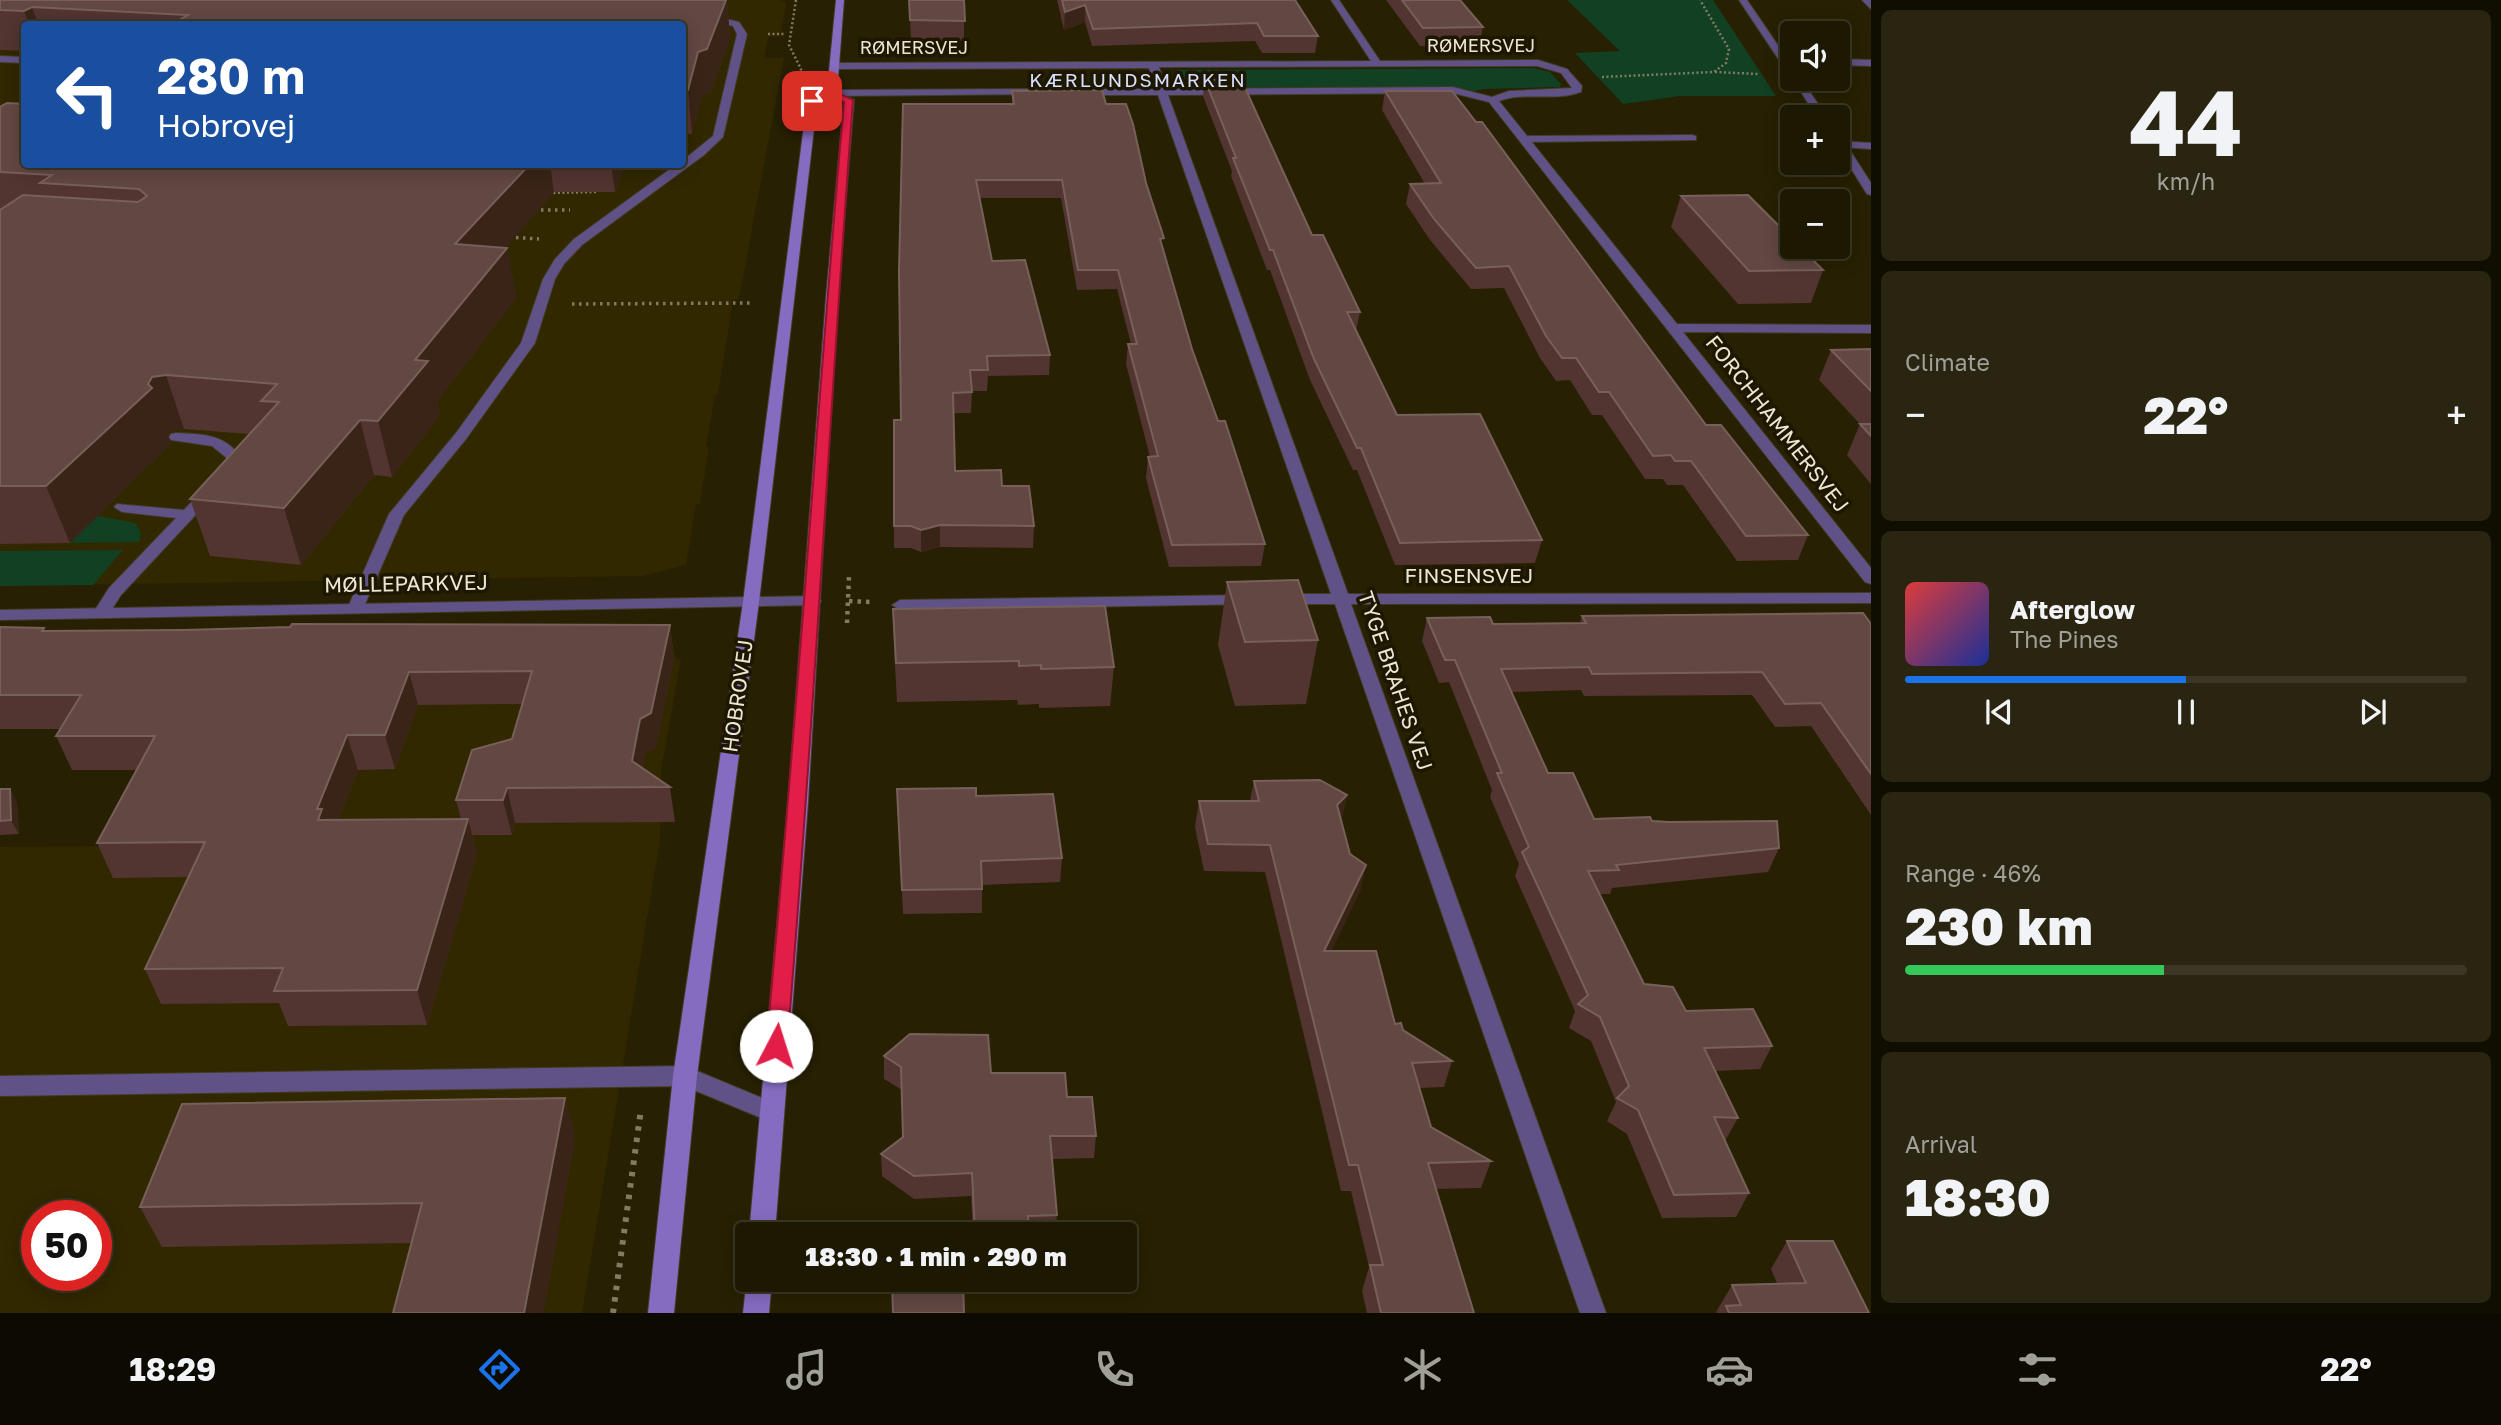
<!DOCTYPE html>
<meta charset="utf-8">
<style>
body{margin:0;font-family:"Golos Text",sans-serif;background:#2a2511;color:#f1f3f6;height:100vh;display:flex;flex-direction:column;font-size:26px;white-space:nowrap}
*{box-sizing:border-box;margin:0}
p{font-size:23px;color:#a0a099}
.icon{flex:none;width:38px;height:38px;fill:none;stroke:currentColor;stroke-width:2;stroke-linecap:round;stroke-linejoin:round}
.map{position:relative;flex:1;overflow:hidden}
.panel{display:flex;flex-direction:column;gap:10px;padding:10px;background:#100d01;width:630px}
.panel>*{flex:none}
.top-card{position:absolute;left:21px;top:21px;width:665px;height:147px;border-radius:7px;box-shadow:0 4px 18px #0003,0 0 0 2px #3b3724;background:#1a4fa0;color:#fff;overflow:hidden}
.buttons{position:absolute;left:1780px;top:21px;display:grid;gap:14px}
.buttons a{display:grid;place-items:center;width:70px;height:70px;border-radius:7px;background:#1d1802;box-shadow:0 4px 18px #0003,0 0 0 2px #3b3724;font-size:35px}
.speed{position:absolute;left:21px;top:1200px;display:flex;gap:14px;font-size:35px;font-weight:700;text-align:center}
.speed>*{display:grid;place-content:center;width:91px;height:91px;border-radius:50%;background:#1d1802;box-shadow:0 4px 18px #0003,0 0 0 2px #3b3724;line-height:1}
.speed .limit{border:10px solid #d22;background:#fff;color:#111}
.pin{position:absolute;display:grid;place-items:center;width:60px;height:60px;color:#fff;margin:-30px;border-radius:14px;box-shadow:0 4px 10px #0006}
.me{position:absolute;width:77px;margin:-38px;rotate:5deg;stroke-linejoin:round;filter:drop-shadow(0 0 5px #0008)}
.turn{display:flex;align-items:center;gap:24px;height:147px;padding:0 21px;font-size:32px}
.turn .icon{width:91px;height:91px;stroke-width:2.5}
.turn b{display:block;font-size:49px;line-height:60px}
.big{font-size:52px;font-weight:800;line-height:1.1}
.panel .card{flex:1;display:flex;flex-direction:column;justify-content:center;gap:10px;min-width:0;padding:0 24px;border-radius:10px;background:#2a2511}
.panel .dial{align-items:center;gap:0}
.dial b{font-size:91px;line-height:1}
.song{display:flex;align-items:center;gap:21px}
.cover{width:84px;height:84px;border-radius:10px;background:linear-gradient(135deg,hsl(0 70% 55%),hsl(230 70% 35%))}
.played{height:7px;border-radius:4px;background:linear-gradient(90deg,#1a73e8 50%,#3b3724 50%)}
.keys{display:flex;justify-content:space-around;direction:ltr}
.heat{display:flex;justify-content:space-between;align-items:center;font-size:38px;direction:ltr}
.charge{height:10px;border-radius:5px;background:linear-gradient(90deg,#34c759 46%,#3b3724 0)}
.trip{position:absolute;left:735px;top:1222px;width:402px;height:70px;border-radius:7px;background:#1d1802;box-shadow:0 4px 18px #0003,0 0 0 2px #3b3724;font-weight:800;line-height:70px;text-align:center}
.menu{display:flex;height:112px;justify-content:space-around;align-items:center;background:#0c0a01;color:#a0a099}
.menu .icon{width:49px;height:49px}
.menu .on{color:#1a73e8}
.menu b{font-size:32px;color:#f1f3f6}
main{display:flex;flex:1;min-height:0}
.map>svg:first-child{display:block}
</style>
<main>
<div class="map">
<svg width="1871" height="1313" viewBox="0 0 1871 1313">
<rect width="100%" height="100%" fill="#272002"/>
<g fill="#312800" fill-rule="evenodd">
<path d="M 0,0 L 780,0 L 786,3 L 781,36 L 768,37 L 764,58 L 784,58 L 739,299 L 733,300 L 718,395 L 715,395 L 706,446 L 709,447 L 700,504 L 696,504 L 686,565 L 643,576 L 0,586 ZM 24,24 L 682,24 L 682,164 L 24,164 Z"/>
<path d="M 644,642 L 681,660 L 661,771 L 660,840 L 582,1313 L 0,1313 L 0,847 L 210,845 L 303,649 ZM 37,1216 L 96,1216 L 96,1276 L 37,1276 Z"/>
</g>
<g fill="#114022">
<polygon points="1567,0 1713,0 1776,96 1680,96 1623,104 1575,53 1620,51"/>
<polygon points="1534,68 1550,72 1561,84 1560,87 1483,89 1471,92 1451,87 1184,88 1176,70"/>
<polygon points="98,516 136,523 141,534 139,542 70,543"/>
<polygon points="123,550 93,585 0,586 0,551"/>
</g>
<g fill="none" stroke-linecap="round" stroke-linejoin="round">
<g stroke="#423c20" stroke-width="2">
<g id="lane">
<polygon points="694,0 702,0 696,12 739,22 747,34 723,137 704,155 582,245 564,264 555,279 535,343 466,439 404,515 362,611 350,611 348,607 389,514 456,433 521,343 543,279 555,259 574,239 677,164 682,164 682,161 713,136 737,34 733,26 690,16 686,11"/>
<polygon points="1862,0 1871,0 1871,9"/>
<polygon points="0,56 24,57 24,63 0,62"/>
<polygon points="1838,59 1871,60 1871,66 1838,65"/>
<polygon points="1692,135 1696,136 1696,140 1525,142 1520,139 1525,136"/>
<polygon points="1838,141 1871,143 1871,149 1840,147"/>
<path d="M 176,433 C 203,434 226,434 242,459 L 231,477 L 121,595 L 107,617 L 95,617 L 93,613 L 109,588 L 176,518 L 122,512 L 114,507 L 117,504 L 184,510 L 220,472 L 228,459 L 212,446 L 171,440 L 169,437 L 171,434 Z"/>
<polygon points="685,1066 779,1105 783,1112 779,1119 771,1122 684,1086 0,1096 0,1076"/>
</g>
</g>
<g stroke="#423c20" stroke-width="2">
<g id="street">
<path d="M 1331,0 L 1339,0 L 1380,61 L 1538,60 L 1567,69 L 1582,86 L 1581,92 C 1554,102 1525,91 1499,101 L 1677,324 L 1871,325 L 1871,333 L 1683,332 L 1871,568 L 1871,584 L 1865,582 L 1489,102 L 1453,93 L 1168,95 L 1348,594 L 1871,593 L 1871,603 L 1351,604 L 1606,1313 L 1580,1313 L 1335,604 L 1283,604 L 1275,599 L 1283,594 L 1331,594 L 1158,95 L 1079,95 L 1074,92 L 1079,89 L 1156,89 L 1149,68 L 835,69 L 830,66 L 835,63 L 1371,61 ZM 1537,66 L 1561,73 L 1572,88 L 1509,91 L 1492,97 L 1453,87 L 1166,89 L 1159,67 Z"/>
<polygon points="1739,0 1747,0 1792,66 1792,76 1789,75"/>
<polygon points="1792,78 1801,79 1827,117 1817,117"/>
<polygon points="1033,89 1037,90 1037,94 832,96 827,93 832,90"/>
<polygon points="1838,137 1842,138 1871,183 1871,195 1867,194 1838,148"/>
<polygon points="1248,595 1254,596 1256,600 1254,604 900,610 892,605 900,600"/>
<polygon points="813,596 819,597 821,601 819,605 0,620 0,610"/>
</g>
</g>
<g stroke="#423c20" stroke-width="2">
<g id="secondary">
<polygon points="836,0 844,0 837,92 854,100 838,297 808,803 775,1234 749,1234 788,803 826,297 844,101 832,97 817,103 759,602 697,1076 674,1313 648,1313 673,1076 743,602 807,101 827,91"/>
<polygon points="747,1276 747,1279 772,1279 769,1313 743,1313"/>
</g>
</g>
<g stroke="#817b63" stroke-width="2.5" stroke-dasharray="2 2.5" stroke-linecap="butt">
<polyline points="796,0 789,45 801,69 799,78"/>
<polyline points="768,34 785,34"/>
<polyline points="1715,72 1758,74"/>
<polyline points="1602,77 1714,72 1726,63 1729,49 1700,0"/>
<polyline points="549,193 596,192"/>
</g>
<g stroke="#817b63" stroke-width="3.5" stroke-dasharray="2.5 4.5" stroke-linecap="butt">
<polyline points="534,210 570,210"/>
<polyline points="509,237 539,239"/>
<polyline points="572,304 753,303"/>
</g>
<g stroke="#817b63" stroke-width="4.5" stroke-dasharray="3.5 5" stroke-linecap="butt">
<polyline points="849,601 871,602"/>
<polyline points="847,623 849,576"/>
</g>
<polyline stroke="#817b63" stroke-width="6" stroke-dasharray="4.5 7" stroke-linecap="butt" points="613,1313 641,1109"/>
<use href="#lane" fill="#605286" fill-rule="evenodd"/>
<use href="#street" fill="#605286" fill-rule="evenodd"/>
<use href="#secondary" fill="#856cc1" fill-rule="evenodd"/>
</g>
<g fill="#523431" fill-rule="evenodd">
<polygon points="0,0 727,0 730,38 711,92 702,95 692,134 682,134 682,24 24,24 24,51 0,50"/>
<polygon points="909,0 964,0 964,41 911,41"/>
<polygon points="1057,0 1295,0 1318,36 1315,53 1262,53 1255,41 1092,46 1085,22 1064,30"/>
<polygon points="1386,0 1460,0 1483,27 1479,46 1420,46"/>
<polygon points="1205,80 1312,235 1360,312 1356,331 1397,415 1542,540 1535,563 1395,565 1357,470 1353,470 1310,380 1270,270 1267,270 1231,176 1232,171 1203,96"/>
<polygon points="1012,91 1106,104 1146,183 1163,248 1192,349 1265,544 1261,566 1169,567 1146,478 1148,457 1150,457 1126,364 1128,344 1131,344 1117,289 1077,290 1061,198 980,198 992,261 1050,355 1049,375 988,376 987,391 972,391 971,413 954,413 955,471 1002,486 1034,526 1033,548 940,547 921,552 911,548 894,548 894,526 901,420 899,271 1012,104"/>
<polygon points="1385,91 1706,425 1808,535 1798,560 1737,561 1683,485 1667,485 1663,479 1645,479 1602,415 1592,415 1570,380 1556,381 1540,358 1504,288 1471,289 1430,240 1406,204 1410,184 1425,184 1382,110"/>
<polygon points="0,107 24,164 624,164 615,192 554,192 505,248 507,248 516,298 437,401 440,415 392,477 374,475 301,565 210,556 190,499 249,434 184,429 170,431 168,436 171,443 70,543 0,544"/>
<polygon points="1681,196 1823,270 1811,303 1738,304 1671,227"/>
<polygon points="1871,349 1871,484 1847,455 1860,424 1819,380 1831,350"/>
<polygon points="1227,582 1318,640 1306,704 1235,706 1218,645"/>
<polygon points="893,609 1114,667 1110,706 1039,708 1039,704 1018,705 1017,700 897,702 894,647"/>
<polygon points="1582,616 1871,624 1871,815 1811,726 1775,727 1752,695 1584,696 1581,690 1511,692 1548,773 1594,819 1652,821 1779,848 1768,872 1612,888 1610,894 1599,894 1644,984 1686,1011 1772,1046 1760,1069 1715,1071 1738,1118 1725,1141 1749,1193 1736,1217 1662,1218 1627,1134 1607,1121 1616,1102 1591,1041 1569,1028 1575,1011 1515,876 1519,864 1490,797 1492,790 1449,682 1439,683 1422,641 1427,618 1493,624 1580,623"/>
<path d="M 670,625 L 674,658 L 656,747 L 645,753 L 642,769 L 670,787 L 675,822 L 515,823 L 512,835 L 472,835 L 477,854 L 427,1025 L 288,1026 L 279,1003 L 161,1004 L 145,969 L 189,877 L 113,878 L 97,843 L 136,770 L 72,770 L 56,736 L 61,729 L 0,729 L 0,627 L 44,628 L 45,631 ZM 522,704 L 512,739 L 456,800 L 461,819 L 338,820 L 358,770 L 395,769 L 418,705 Z"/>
<polygon points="1254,781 1347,795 1341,821 1350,854 1366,865 1360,891 1331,951 1395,1024 1403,1030 1452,1061 1444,1087 1420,1088 1431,1127 1491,1161 1481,1188 1436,1189 1474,1313 1367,1313 1362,1291 1369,1267 1351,1191 1341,1191 1265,872 1204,871 1195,827 1199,801 1250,801"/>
<polygon points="0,789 10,789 17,803 19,834 0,835"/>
<polygon points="897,789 976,796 1062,858 1060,882 982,885 982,913 903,914"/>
<polygon points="884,1056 991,1073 1067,1097 1096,1136 1094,1158 1052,1159 1057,1215 1055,1234 973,1234 971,1196 914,1199 882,1176 881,1154 903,1137 902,1090 884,1079"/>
<polygon points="565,1098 575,1138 543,1313 393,1313 411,1243 162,1247 140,1207"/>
<polygon points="1787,1241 1869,1313 1717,1313 1716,1312 1732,1285 1777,1283 1771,1269"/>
</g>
<g fill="#3a2417">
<polygon points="726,0 727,0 730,38 711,92 702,95 692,134 688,90 698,52"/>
<polygon points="1085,5 1085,22 1064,30 1065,12"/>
<polygon points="32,7 38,24 29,24 24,11"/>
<polygon points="530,164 550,164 554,192 465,294 455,244"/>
<polygon points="611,164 624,164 615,192"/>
<polygon points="507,248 516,298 437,401 440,415 392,477 378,421 415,360"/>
<polygon points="166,375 184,429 170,431 168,436 171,443 70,543 46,486 152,377"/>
<polygon points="360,420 374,475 301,565 284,508"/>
<polygon points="940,525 940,547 921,552 921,530"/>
<polygon points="670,625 674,658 656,747 645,753 639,787 632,761 640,719"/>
<polygon points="409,672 418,705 395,769 385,735"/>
<polygon points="347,735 358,770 331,838 318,820 317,809"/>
<polygon points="507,788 515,823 512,835 503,800"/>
<polygon points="10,789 17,803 19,834 11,820"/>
<polygon points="1347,795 1341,821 1337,805"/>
<polygon points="468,819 477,854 427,1025 417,990"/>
<polygon points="1366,865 1360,891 1318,978 1324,951"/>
<polygon points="565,1098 575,1138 543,1313 524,1313"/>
</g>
<g fill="#624743" stroke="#78605a" stroke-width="2">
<polygon points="0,0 726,0 707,49 698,52 688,90 682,90 682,24 172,24 188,15 32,7 24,11 0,10"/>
<polygon points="909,0 964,0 965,21 910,20"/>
<polygon points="1062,0 1295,0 1318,36 1264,36 1257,23 1093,29 1085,5 1065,12"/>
<polygon points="1402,0 1460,0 1483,27 1423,28"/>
<polygon points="1241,79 1312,235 1323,235 1360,312 1347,312 1397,415 1480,414 1542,540 1400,543 1361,448 1357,448 1314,359 1273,250 1270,250 1233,158 1236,158 1205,80"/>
<polygon points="1102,90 1106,104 1126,104 1133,124 1146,183 1164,238 1160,239 1192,349 1218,421 1225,421 1265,544 1172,545 1148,457 1158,456 1128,344 1137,344 1118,270 1078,270 1062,180 976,180 992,261 1025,260 1050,355 987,356 988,370 970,370 972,392 953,393 955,471 1001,470 1002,486 1029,486 1034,526 940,525 921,530 911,526 894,526 894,420 901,420 899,271 903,104 1014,104 1012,91"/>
<polygon points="1385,91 1452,91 1476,122 1482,122 1706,425 1721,425 1808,535 1746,536 1691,461 1675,461 1671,455 1653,456 1609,392 1599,392 1576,358 1562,358 1546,336 1509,266 1476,268 1434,219 1410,184 1441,183"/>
<polygon points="7,103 24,104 24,164 530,164 455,244 507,248 415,360 428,361 378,421 360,420 284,508 190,499 279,402 261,401 277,384 166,375 152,377 148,384 152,388 46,486 0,486 0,210 23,195 138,202 147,196 139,189 40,183 52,175 0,172 0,107"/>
<polygon points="1748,195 1792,239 1792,247 1800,247 1823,270 1749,271 1681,196"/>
<polygon points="1871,349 1871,391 1831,350"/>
<polygon points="1860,424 1871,424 1871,436"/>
<polygon points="1298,580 1318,640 1245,642 1227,582"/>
<polygon points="1105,606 1114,667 1041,669 1041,665 1019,666 1019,661 896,663 893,609"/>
<polygon points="1863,613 1871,624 1871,774 1821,703 1785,704 1762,672 1592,674 1589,667 1501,669 1548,773 1573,773 1594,819 1650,817 1652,821 1669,822 1777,821 1779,848 1616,865 1619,870 1588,871 1644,984 1673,987 1686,1011 1753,1009 1772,1046 1704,1048 1738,1118 1714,1117 1749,1193 1674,1195 1638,1110 1617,1098 1629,1086 1600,1017 1578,1004 1588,995 1522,852 1529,847 1497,773 1502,773 1455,660 1445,660 1427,618 1490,617 1493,624 1586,623 1582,616"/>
<polygon points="292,624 670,625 651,713 640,719 632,761 670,787 507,788 503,800 456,800 472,750 512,739 532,671 409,672 385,735 347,735 317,809 322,809 318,820 468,819 417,990 274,991 283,968 145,969 205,842 97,843 155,736 56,736 81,695 0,695 0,627 44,628 42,631 184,630 290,627"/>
<polygon points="1320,780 1347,795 1337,805 1350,854 1366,865 1324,951 1376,951 1395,1024 1401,1023 1403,1030 1452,1061 1412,1063 1431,1127 1491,1161 1428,1163 1474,1313 1381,1313 1370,1265 1383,1265 1358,1165 1349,1165 1270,845 1208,844 1199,801 1259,801 1254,781"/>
<polygon points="976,788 976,796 1053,794 1062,858 981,861 982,889 902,890 897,789"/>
<polygon points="0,789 10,789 11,820 0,821"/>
<polygon points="910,1034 988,1035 991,1073 1065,1073 1067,1097 1092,1097 1096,1136 1050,1136 1057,1215 1028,1216 1029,1234 975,1234 972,1173 914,1176 881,1154 903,1137 901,1067 884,1056"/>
<polygon points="565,1098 524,1313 393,1313 422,1203 140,1207 182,1104"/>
<polygon points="1787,1241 1833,1241 1869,1313 1729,1313 1726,1306 1741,1305 1732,1285 1806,1283"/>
<polygon points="963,1283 964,1313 893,1313 892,1285"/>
</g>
<path fill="#e11d48" stroke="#92132f" stroke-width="2" d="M 832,90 L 853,100 C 829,415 814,731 787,1046 L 784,1052 L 776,1054 L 769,1052 L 766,1046 C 797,731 816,416 844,102 L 832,96 L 812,104 L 807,101 Z"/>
<g text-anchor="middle" stroke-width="7" stroke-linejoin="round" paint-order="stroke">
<g font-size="18" fill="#ebe7d6" stroke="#1e1700">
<text x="1481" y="52">RØMERSVEJ</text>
<text x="914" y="54">RØMERSVEJ</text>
</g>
<g font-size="19" letter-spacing="2" fill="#dae1fe" stroke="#1e1700">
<text x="1138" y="87">KÆRLUNDSMARKEN</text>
</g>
<g font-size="21" fill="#ebe7d6" stroke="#1e1700">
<text transform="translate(1777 424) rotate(52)" y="7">FORCHHAMMERSVEJ</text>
<text x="1469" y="583">FINSENSVEJ</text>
<text transform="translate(406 584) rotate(-1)" y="7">MØLLEPARKVEJ</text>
<text transform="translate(1395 681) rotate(71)" y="7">TYGE BRAHES VEJ</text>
<text transform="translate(738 696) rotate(-82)" y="7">HOBROVEJ</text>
</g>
</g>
</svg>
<div class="buttons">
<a><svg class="icon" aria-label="sound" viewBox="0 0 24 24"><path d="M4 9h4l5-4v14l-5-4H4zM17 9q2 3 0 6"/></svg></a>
<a>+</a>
<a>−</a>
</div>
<div class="speed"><div class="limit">50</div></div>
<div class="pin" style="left:812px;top:101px;background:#d93025"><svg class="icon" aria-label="arrive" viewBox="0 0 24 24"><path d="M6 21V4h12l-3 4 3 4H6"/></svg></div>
<svg class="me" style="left:776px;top:1046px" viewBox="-20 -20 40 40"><circle r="19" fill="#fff"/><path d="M0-13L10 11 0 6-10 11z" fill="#e11d48"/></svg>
<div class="trip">18:30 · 1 min · 290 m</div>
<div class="top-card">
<div class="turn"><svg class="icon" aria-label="left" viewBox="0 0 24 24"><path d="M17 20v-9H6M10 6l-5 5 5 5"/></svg><div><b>280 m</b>Hobrovej</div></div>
</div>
</div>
<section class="panel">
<div class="card dial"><b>44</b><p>km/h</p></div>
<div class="card"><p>Climate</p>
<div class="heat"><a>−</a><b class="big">22°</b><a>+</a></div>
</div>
<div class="card">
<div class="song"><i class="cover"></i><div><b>Afterglow</b><p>The Pines</p></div></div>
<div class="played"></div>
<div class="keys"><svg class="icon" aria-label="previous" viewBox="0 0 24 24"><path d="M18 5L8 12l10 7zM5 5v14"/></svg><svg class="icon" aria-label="pause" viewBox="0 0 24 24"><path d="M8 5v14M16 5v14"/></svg><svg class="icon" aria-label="next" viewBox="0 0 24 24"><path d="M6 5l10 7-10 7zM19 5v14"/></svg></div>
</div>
<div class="card"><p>Range · 46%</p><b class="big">230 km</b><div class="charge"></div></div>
<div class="card"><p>Arrival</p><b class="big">18:30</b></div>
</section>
</main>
<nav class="menu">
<b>18:29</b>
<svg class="icon on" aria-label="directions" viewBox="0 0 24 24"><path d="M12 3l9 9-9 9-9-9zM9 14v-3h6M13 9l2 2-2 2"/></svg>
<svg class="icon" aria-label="music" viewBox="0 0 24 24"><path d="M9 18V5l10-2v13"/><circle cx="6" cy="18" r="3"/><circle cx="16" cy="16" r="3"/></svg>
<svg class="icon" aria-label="phone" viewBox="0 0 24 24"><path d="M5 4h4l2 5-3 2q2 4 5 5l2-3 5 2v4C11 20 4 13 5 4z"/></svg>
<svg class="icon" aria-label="climate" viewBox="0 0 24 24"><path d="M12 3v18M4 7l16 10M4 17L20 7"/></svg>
<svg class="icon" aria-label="car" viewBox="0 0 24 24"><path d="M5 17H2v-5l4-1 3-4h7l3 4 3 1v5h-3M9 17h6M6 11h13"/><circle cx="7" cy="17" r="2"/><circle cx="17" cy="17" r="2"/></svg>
<svg class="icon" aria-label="filters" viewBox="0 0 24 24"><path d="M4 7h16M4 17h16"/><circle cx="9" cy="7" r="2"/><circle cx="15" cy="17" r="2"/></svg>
<b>22°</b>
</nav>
